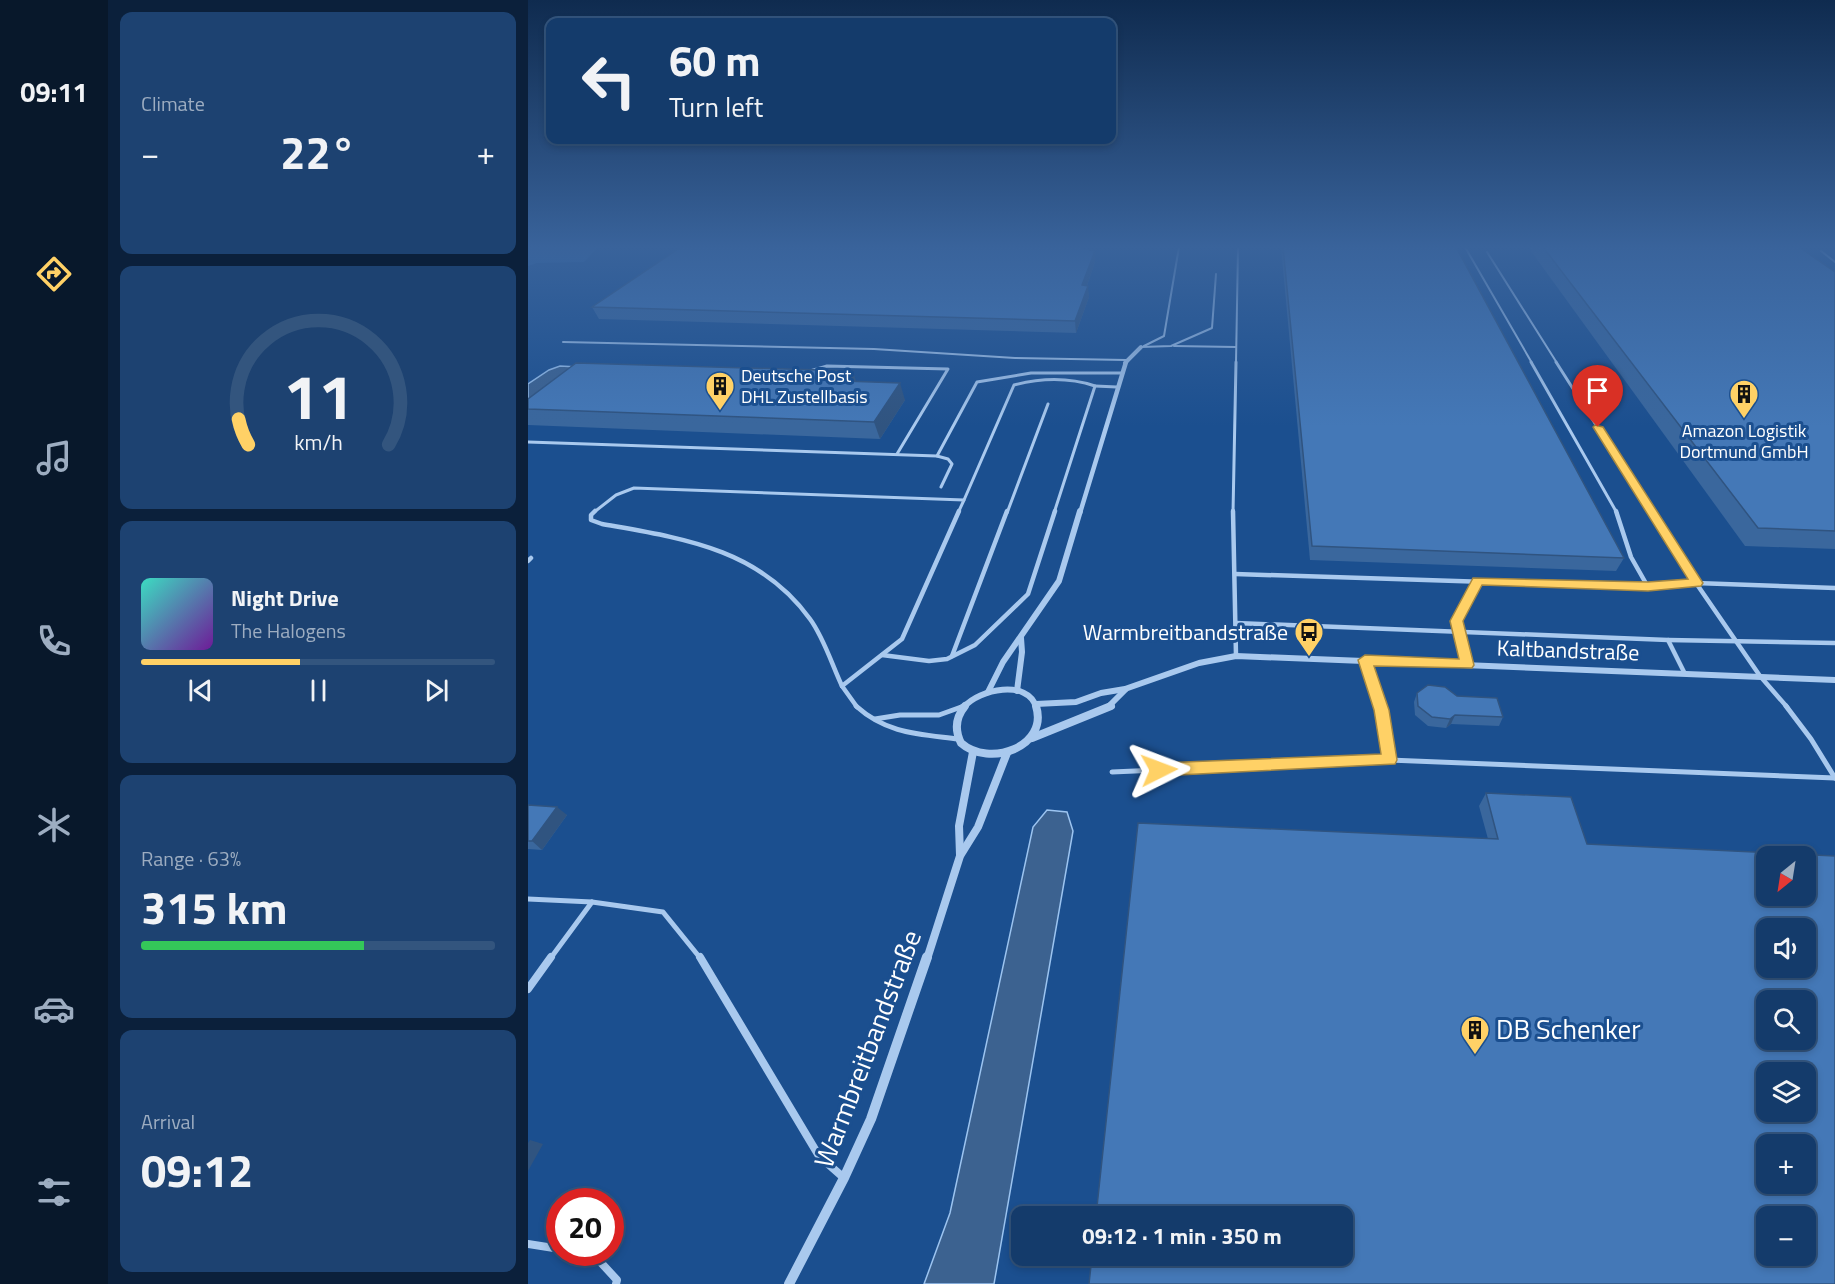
<!DOCTYPE html>
<meta charset="utf-8">
<style>
body{margin:0;font-family:"Titillium Web",sans-serif;background:#1d4271;color:#f1f3f6;height:100vh;display:flex;flex-direction:column;font-size:22px;white-space:nowrap}
*{box-sizing:border-box;margin:0}
p{font-size:20px;color:#9dadc1}
.icon{flex:none;width:33px;height:33px;fill:none;stroke:currentColor;stroke-width:2;stroke-linecap:round;stroke-linejoin:round}
.map{position:relative;flex:1;overflow:hidden}
.side{display:flex;flex-direction:column;gap:12px;padding:12px;background:#0b203b;width:420px}
.side>*{flex:none}
.hud{position:absolute;left:18px;top:18px;width:570px;height:126px;border-radius:12px;box-shadow:0 3px 9px #0003,0 0 0 2px #33557e;background:#143b6b;color:#f1f3f6;overflow:hidden}
.needle{width:39px;rotate:210deg}
.fabs{position:absolute;left:1228px;top:846px;display:grid;gap:12px}
.fabs a{display:grid;place-items:center;width:60px;height:60px;border-radius:12px;background:#143b6b;box-shadow:0 3px 9px #0003,0 0 0 2px #33557e;font-size:30px}
.speed{position:absolute;left:18px;top:1188px;display:flex;gap:12px;font-size:30px;font-weight:700;text-align:center}
.speed>*{display:grid;place-content:center;width:78px;height:78px;border-radius:50%;background:#143b6b;box-shadow:0 3px 9px #0003,0 0 0 2px #33557e;line-height:1}
.speed .limit{border:9px solid #d22;background:#fff;color:#111}
.pin{position:absolute;display:grid;place-items:center;width:51px;height:51px;color:#fff;margin:-62px -26px;border-radius:50% 50% 50% 0;rotate:-45deg;box-shadow:0 0 6px #0007}
.pin .icon{rotate:45deg}
.me{position:absolute;width:66px;margin:-33px;rotate:87deg;stroke-linejoin:round;filter:drop-shadow(0 0 4px #0008)}
.turn{display:flex;align-items:center;gap:21px;height:126px;padding:0 24px;font-size:27px}
.turn .icon{width:78px;height:78px;stroke-width:2.5}
.turn b{display:block;font-size:42px;line-height:51px}
.big{font-size:45px;font-weight:700;line-height:1.1}
.side .tile{flex:1;display:flex;flex-direction:column;justify-content:center;gap:9px;min-width:0;padding:0 21px;border-radius:12px;background:#1d4271}
.side .dial{align-items:center;gap:0}
.dial svg{height:156px;overflow:visible;fill:none;stroke:#33557e;stroke-width:7;stroke-linecap:round;text-anchor:middle}
.dial text{fill:#f1f3f6;stroke:none}
.song{display:flex;align-items:center;gap:18px}
.cover{width:72px;height:72px;border-radius:9px;background:linear-gradient(135deg,hsl(170 70% 55%),hsl(280 70% 35%))}
.played{height:6px;border-radius:3px;background:linear-gradient(90deg,#ffd166 45%,#33557e 45%)}
.keys{display:flex;justify-content:space-around;direction:ltr}
.heat{display:flex;justify-content:space-between;align-items:center;font-size:33px;direction:ltr}
.charge{height:9px;border-radius:4px;background:linear-gradient(90deg,#34c759 63%,#33557e 0)}
.trip{position:absolute;left:483px;top:1206px;width:342px;height:60px;border-radius:12px;background:#143b6b;box-shadow:0 3px 9px #0003,0 0 0 2px #33557e;font-weight:700;line-height:60px;text-align:center}
main{display:flex;flex:1;min-height:0}
.menu{display:flex;flex-direction:column;width:108px;justify-content:space-around;align-items:center;background:#08182b;color:#9dadc1}
.menu .icon{width:42px;height:42px}
.menu .on{color:#ffd166}
.menu b{font-size:27px;color:#f1f3f6}
.map>svg:first-child{display:block}
</style>
<main>
<nav class="menu">
<b>09:11</b>
<svg class="icon on" aria-label="directions" viewBox="0 0 24 24"><path d="M12 3l9 9-9 9-9-9zM9 14v-3h6M13 9l2 2-2 2"/></svg>
<svg class="icon" aria-label="music" viewBox="0 0 24 24"><path d="M9 18V5l10-2v13"/><circle cx="6" cy="18" r="3"/><circle cx="16" cy="16" r="3"/></svg>
<svg class="icon" aria-label="phone" viewBox="0 0 24 24"><path d="M5 4h4l2 5-3 2q2 4 5 5l2-3 5 2v4C11 20 4 13 5 4z"/></svg>
<svg class="icon" aria-label="climate" viewBox="0 0 24 24"><path d="M12 3v18M4 7l16 10M4 17L20 7"/></svg>
<svg class="icon" aria-label="car" viewBox="0 0 24 24"><path d="M5 17H2v-5l4-1 3-4h7l3 4 3 1v5h-3M9 17h6M6 11h13"/><circle cx="7" cy="17" r="2"/><circle cx="17" cy="17" r="2"/></svg>
<svg class="icon" aria-label="filters" viewBox="0 0 24 24"><path d="M4 7h16M4 17h16"/><circle cx="9" cy="7" r="2"/><circle cx="15" cy="17" r="2"/></svg>
</nav>
<section class="side">
<div class="tile"><p>Climate</p>
<div class="heat"><a>−</a><b class="big">22°</b><a>+</a></div>
</div>
<div class="tile dial"><svg viewBox="0 0 100 80">
<path d="M14 69A42 42 0 1 1 86 69"/>
<path d="M14 69A42 42 0 0 1 9 56" stroke="#ffd166"/>
<text x="50" y="56" font-size="32" font-weight="700">11</text>
<text x="50" y="72" font-size="11">km/h</text>
</svg></div>
<div class="tile">
<div class="song"><i class="cover"></i><div><b>Night Drive</b><p>The Halogens</p></div></div>
<div class="played"></div>
<div class="keys"><svg class="icon" aria-label="previous" viewBox="0 0 24 24"><path d="M18 5L8 12l10 7zM5 5v14"/></svg><svg class="icon" aria-label="pause" viewBox="0 0 24 24"><path d="M8 5v14M16 5v14"/></svg><svg class="icon" aria-label="next" viewBox="0 0 24 24"><path d="M6 5l10 7-10 7zM19 5v14"/></svg></div>
</div>
<div class="tile"><p>Range · 63%</p><b class="big">315 km</b><div class="charge"></div></div>
<div class="tile"><p>Arrival</p><b class="big">09:12</b></div>
</section>
<div class="map">
<svg width="1307" height="1284" viewBox="0 0 1307 1284">
<rect width="100%" height="100%" fill="#1b4f8f"/>
<polygon fill="#2e69ad" points="0,247 70,247 56,262 9,263 0,266"/>
<g fill="#3c6290" stroke="#9cc4f0" stroke-width="1.5">
<polygon points="32,366 49,367 0,409 0,384 21,370"/>
<polygon points="519,810 539,812 545,831 466,1284 396,1284 422,1213 505,827"/>
</g>
<g fill="none" stroke-linecap="round" stroke-linejoin="round">
<g stroke="#a9c9ee" stroke-width="2">
<polyline points="661,247 712,247"/>
<polyline points="937,247 1004,363"/>
<polyline points="1293,251 1307,262"/>
<polyline points="959,252 1029,363"/>
<polyline points="35,342 346,349 487,358 598,360"/>
<polyline points="616,346 636,336 651,247"/>
<polyline points="646,346 708,347"/>
<polyline points="613,347 643,346 684,328 688,274"/>
<polyline points="708,363 710,248"/>
</g>
<g stroke="#a9c9ee" stroke-width="3">
<polyline points="1003,362 1089,513"/>
<polyline points="1028,362 1124,513"/>
<polyline points="282,371 299,366 420,369 369,454"/>
<polyline points="567,386 589,387"/>
<polyline points="0,442 409,456 420,459 424,464 413,487"/>
<polyline points="409,456 449,382 503,373 593,373"/>
<path d="M 436,500 L 486,385 C 513,378 540,377 567,386 L 526,513"/>
<polyline points="65,513 88,495 106,488 436,500 430,513"/>
<polyline points="479,513 520,404"/>
<polyline points="705,513 708,362"/>
</g>
<g stroke="#a9c9ee" stroke-width="4.5">
<path d="M 67,511 L 63,515 L 63,520 L 74,524 C 153,538 231,548 282,619 C 296,638 304,665 314,686"/>
<polyline points="705,511 708,656"/>
<polyline points="1088,511 1103,557 1120,587"/>
<polyline points="1123,511 1168,583 1232,676 1259,707"/>
<polyline points="0,561 3,558"/>
<polyline points="707,574 1120,587 1168,583 1307,588"/>
<polyline points="708,623 1140,640 1307,643"/>
<polyline points="1140,640 1156,672"/>
<polyline points="354,655 401,661 419,659 447,645 500,594 527,511"/>
<polyline points="424,656 479,511"/>
<polyline points="837,661 852,707"/>
<polyline points="939,665 929,621 950,581"/>
<polyline points="314,686 329,707"/>
<polyline points="314,686 374,639 431,511"/>
<polyline points="433,707 436,706"/>
</g>
<g stroke="#a9c9ee" stroke-width="5">
<path d="M 328,706 C 359,734 391,734 430,739"/>
<polyline points="852,706 861,760"/>
<polyline points="1258,706 1283,739 1307,778"/>
<polyline points="347,719 372,715 411,715 436,706"/>
<polyline points="584,772 861,760 1307,778"/>
<polyline points="0,899 64,902 135,912 173,959"/>
<polyline points="22,959 64,902"/>
</g>
<g stroke="#a9c9ee" stroke-width="8">
<polyline points="172,957 291,1156 316,1178"/>
<polyline points="0,989 23,957"/>
<polyline points="0,1244 32,1249"/>
<polyline points="52,1252 65,1254 89,1280 88,1284"/>
</g>
<polyline stroke="#a9c9ee" stroke-width="4" points="597,363 613,347"/>
<polyline stroke="#a9c9ee" stroke-width="4.5" points="552,513 598,362"/>
<g stroke="#a9c9ee" stroke-width="6">
<polyline points="489,691 494,652 493,638"/>
<polyline points="460,692 475,662 531,581 552,511"/>
<polyline points="508,704 548,702 573,693 597,689 671,663 708,656 1307,680"/>
<path d="M 436,707 C 451,689 500,679 508,707"/>
<polyline points="580,707 597,690"/>
</g>
<g stroke="#a9c9ee" stroke-width="8">
<path d="M 437,706 C 428,717 426,729 433,743 C 461,768 521,747 508,706"/>
<polyline points="504,738 583,706"/>
<polyline points="432,855 431,826 445,752"/>
<polyline points="399,959 432,856 450,827 479,753"/>
</g>
<polyline stroke="#a9c9ee" stroke-width="10" points="261,1284 316,1178 343,1119 399,957"/>
</g>
<g fill="#3a679d">
<polygon points="753,247 928,247 1096,558 1088,571 782,560"/>
<polygon points="1000,247 1271,247 1307,272 1307,549 1217,546"/>
<polygon points="567,262 559,286 561,297 548,333 71,319 64,307"/>
<polygon points="328,382 377,400 352,439 0,425 0,399"/>
<polygon points="889,693 929,696 975,717 971,726 923,724 918,728 900,726 887,715 886,702"/>
<polygon points="958,793 1059,844 960,839 951,806"/>
<polygon points="0,805 39,815 14,850 0,849"/>
</g>
<g fill="#305480">
<polygon points="567,251 567,262 555,297 554,285"/>
<polygon points="560,286 561,297 548,333 547,321"/>
<polygon points="325,371 330,388 317,381"/>
<polygon points="372,383 377,400 352,439 346,422"/>
<polygon points="927,715 923,724 918,728 922,719"/>
<polygon points="29,807 39,815 14,850 4,841"/>
<polygon points="2,1140 15,1144 0,1171 0,1143"/>
</g>
<g fill="#4478b7" stroke="#305480" stroke-width="1.5" fill-rule="evenodd">
<polygon points="153,247 550,247 567,251 554,285 560,286 547,321 64,307"/>
<polygon points="755,247 928,247 1096,558 784,546"/>
<polygon points="1015,247 1271,247 1307,272 1307,531 1230,528"/>
<polygon points="48,363 325,371 317,381 372,383 346,422 0,409 0,399"/>
<polygon points="900,685 917,687 929,696 969,698 975,717 927,715 922,719 904,717 890,706 889,693"/>
<path d="M 958,793 L 1043,797 L 1059,844 L 1307,856 L 1307,1284 L 561,1284 L 564,1256 L 814,1256 L 814,1216 L 568,1216 L 610,823 L 970,839 ZM 1239,856 L 1278,856 L 1278,896 L 1239,896 ZM 1239,928 L 1278,928 L 1278,968 L 1239,968 ZM 1239,1000 L 1278,1000 L 1278,1040 L 1239,1040 ZM 1239,1072 L 1278,1072 L 1278,1112 L 1239,1112 ZM 1239,1144 L 1278,1144 L 1278,1184 L 1239,1184 ZM 1239,1216 L 1278,1216 L 1278,1256 L 1239,1256 Z"/>
<polygon points="0,805 29,807 4,841 0,841"/>
</g>
<linearGradient id="sky" x2="0" y2="1"><stop stop-color="#0f2b4f"/><stop offset="0.58" stop-color="#39639b"/><stop offset="1" stop-color="#39639b" stop-opacity="0"/></linearGradient>
<rect width="1307" height="426" fill="url(#sky)"/>
<polygon fill="#ffd166" stroke="#a68842" stroke-width="1.5" points="1067,425 1075,427 1175,583 1173,586 1120,591 954,585 935,621 946,665 944,668 846,666 861,710 869,760 867,764 631,776 625,774 623,770 625,765 631,763 853,754 846,710 830,660 837,655 931,659 922,621 945,578 1120,582 1160,579 1065,427"/>
<defs>
<g id="building-pin" transform="scale(1.5)"><path d="M0 17L-7.5 6A9.5 9.5 0 1 1 7.5 6Z" fill="#ffd166" stroke="#1b4f8f"/><path d="M-4-6H4V6H1V3H-1V6H-4ZM-2.5-4.3h1.7v1.8h-1.7ZM.8-4.3h1.7v1.8H.8ZM-2.5-1h1.7V.8h-1.7ZM.8-1h1.7V.8H.8Z" fill="#111"/></g>
<g id="bus-pin" transform="scale(1.5)"><path d="M0 17L-7.5 6A9.5 9.5 0 1 1 7.5 6Z" fill="#ffd166" stroke="#1b4f8f"/><path d="M-5-6H5V4H4V6H2V4H-2V6H-4V4H-5ZM-3.5-4V0h7V-4ZM-3.5 1.2v1.5H-2V1.2ZM2 1.2v1.5H3.5V1.2Z" fill="#111"/></g>
</defs>
<g fill-rule="evenodd">
<use href="#building-pin" x="192" y="386"/>
<use href="#building-pin" x="1216" y="394"/>
<use href="#bus-pin" x="781" y="632"/>
<use href="#building-pin" x="947" y="1030"/>
</g>
<g text-anchor="middle" stroke-width="6" stroke-linejoin="round" paint-order="stroke">
<g font-size="18" fill="#fff" stroke="#1b4f8f" text-anchor="start">
<text x="213" y="382">Deutsche Post<tspan x="213" dy="21">DHL Zustellbasis</tspan></text>
<text x="1216" y="437" text-anchor="middle">Amazon Logistik<tspan x="1216" dy="21">Dortmund GmbH</tspan></text>
</g>
<g font-size="22" fill="#fff" stroke="#1b4f8f" text-anchor="end">
<text x="760" y="640">Warmbreitbandstraße</text>
</g>
<g font-size="22" fill="#fff" stroke="#1b4f8f">
<text transform="translate(1040 650) rotate(2)" y="8">Kaltbandstraße</text>
</g>
<g font-size="27" fill="#fff" stroke="#1b4f8f" text-anchor="start">
<text x="968" y="1039">DB Schenker</text>
</g>
<g font-size="27" fill="#fff" stroke="#1b4f8f">
<text transform="translate(340 1049) rotate(-69)" y="9">Warmbreitbandstraße</text>
</g>
</g>
</svg>
<div class="fabs">
<a><svg class="needle" viewBox="-14 -14 28 28"><path d="M0-13l5 13h-10z" fill="#e53935"/><path d="M0 13l5-13h-10z" fill="#9dadc1"/></svg></a>
<a><svg class="icon" aria-label="sound" viewBox="0 0 24 24"><path d="M4 9h4l5-4v14l-5-4H4zM17 9q2 3 0 6"/></svg></a>
<a><svg class="icon" aria-label="search" viewBox="0 0 24 24"><circle cx="10" cy="10" r="6"/><path d="M15 15l6 6"/></svg></a>
<a><svg class="icon" aria-label="layers" viewBox="0 0 24 24"><path d="M12 4l9 5-9 5-9-5zM3 14l9 5 9-5"/></svg></a>
<a>+</a>
<a>−</a>
</div>
<div class="speed"><div class="limit">20</div></div>
<div class="pin" style="left:1070px;top:427px;background:#d93025"><svg class="icon" aria-label="arrive" viewBox="0 0 24 24"><path d="M6 21V4h12l-3 4 3 4H6"/></svg></div>
<svg class="me" style="left:631px;top:770px" viewBox="-20 -20 40 40"><path d="M0-17L14 15 0 8-14 15z" fill="#ffd166" stroke="#fff" stroke-width="4"/></svg>
<div class="trip">09:12 · 1 min · 350 m</div>
<div class="hud">
<div class="turn"><svg class="icon" aria-label="left" viewBox="0 0 24 24"><path d="M17 20v-9H6M10 6l-5 5 5 5"/></svg><div><b>60 m</b>Turn left</div></div>
</div>
</div>
</main>
